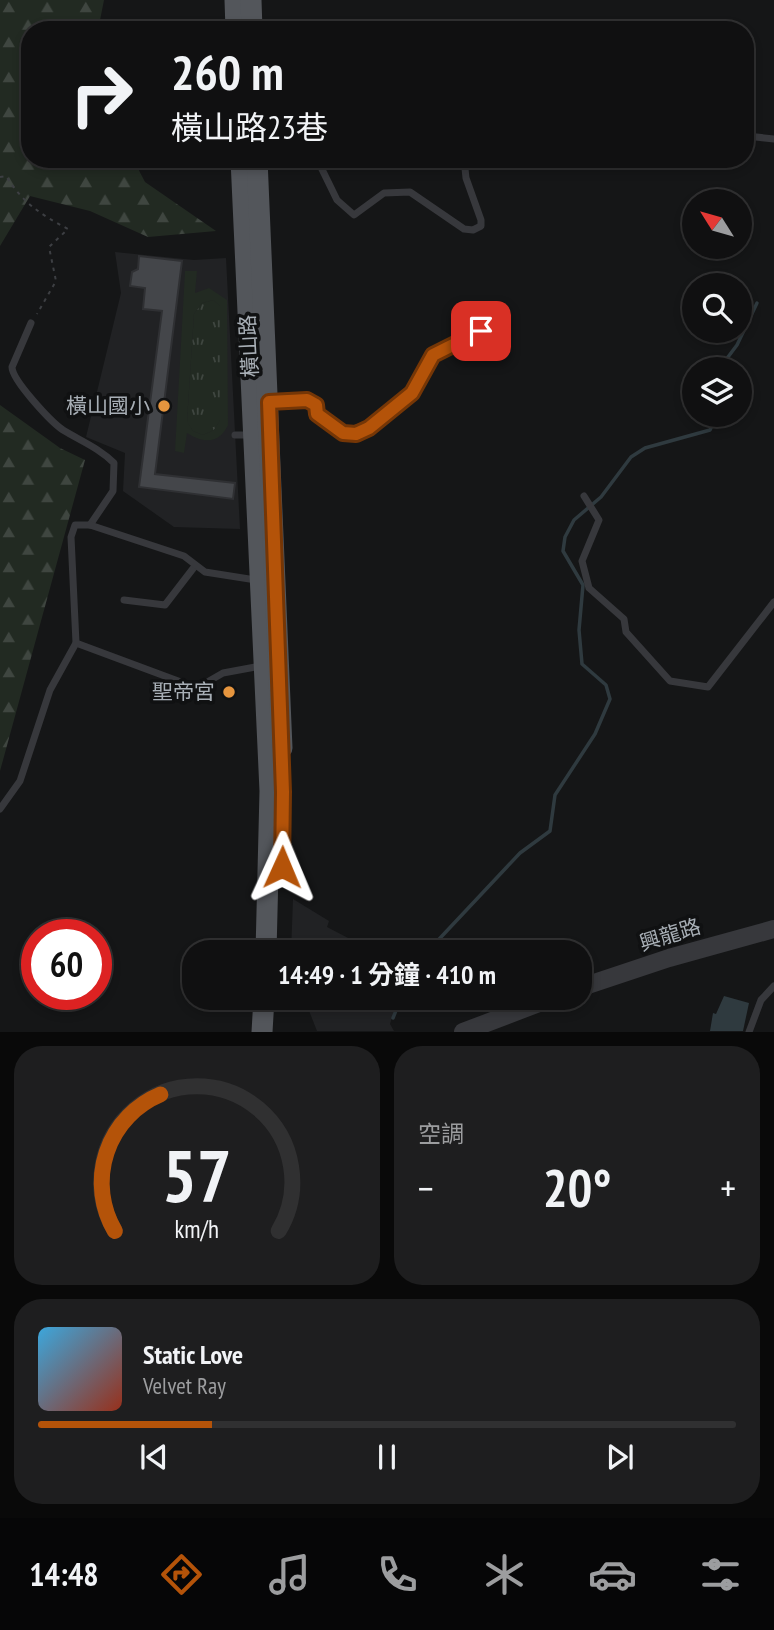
<!DOCTYPE html>
<html lang="zh-TW">
<meta charset="utf-8">
<style>
body{margin:0;font-family:"PT Sans Narrow","Noto Sans TC",sans-serif;background:#1e1e1f;color:#f1f3f6;height:100vh;display:flex;flex-direction:column;font-size:26px;white-space:nowrap}
*{box-sizing:border-box;margin:0}
p{font-size:23px;color:#9c9d9f}
.icon{flex:none;width:38px;height:38px;fill:none;stroke:currentColor;stroke-width:2;stroke-linecap:round;stroke-linejoin:round}
.map{position:relative;height:1032px;overflow:hidden}
.panel{display:flex;flex-direction:column;gap:14px;padding:14px;background:#090909;flex:1}
.panel>*{flex:none}
.banner{position:absolute;left:21px;top:21px;width:733px;height:147px;border-radius:28px;box-shadow:0 4px 10px #0003,0 0 0 2px #303031;background:#101011;color:#f1f3f6;overflow:hidden}
.needle{width:46px;rotate:307deg}
.buttons{position:absolute;left:682px;top:189px;display:grid;gap:14px}
.buttons a{display:grid;place-items:center;width:70px;height:70px;border-radius:50%;background:#101011;box-shadow:0 4px 10px #0003,0 0 0 2px #303031;font-size:35px}
.speed{position:absolute;left:21px;top:919px;display:flex;gap:14px;font-size:35px;font-weight:700;text-align:center}
.speed>*{display:grid;place-content:center;width:91px;height:91px;border-radius:50%;background:#101011;box-shadow:0 4px 10px #0003,0 0 0 2px #303031;line-height:1}
.speed .limit{border:10px solid #d22;background:#fff;color:#111}
.pin{position:absolute;display:grid;place-items:center;width:60px;height:60px;color:#fff;margin:-30px;border-radius:14px;box-shadow:0 4px 10px #0006}
.me{position:absolute;width:77px;margin:-38px;rotate:1deg;stroke-linejoin:round;filter:drop-shadow(0 0 5px #0008)}
.turn{display:flex;align-items:center;gap:24px;height:147px;padding:0 35px;font-size:32px}
.turn .icon{width:91px;height:91px;stroke-width:2.5}
.turn b{display:block;font-size:49px;line-height:60px}
.big{font-size:52px;font-weight:700;line-height:1.1}
.panel .widget{flex:1;display:flex;flex-direction:column;justify-content:center;gap:10px;min-width:0;padding:0 24px;border-radius:28px;background:#1e1e1f}
.panel .dial{align-items:center;gap:0}
.dial svg{height:182px;overflow:visible;fill:none;stroke:#303031;stroke-width:7;stroke-linecap:round;text-anchor:middle}
.dial text{fill:#f1f3f6;stroke:none}
.song{display:flex;align-items:center;gap:21px}
.cover{width:84px;height:84px;border-radius:10px;background:linear-gradient(135deg,hsl(200 70% 55%),hsl(10 70% 35%))}
.played{height:7px;border-radius:4px;background:linear-gradient(90deg,#b45309 25%,#303031 25%)}
.keys{display:flex;justify-content:space-around;direction:ltr}
.heat{display:flex;justify-content:space-between;align-items:center;font-size:38px;direction:ltr}
.panel .tiles{flex:1;display:grid;gap:14px;grid-template-columns:1fr 1fr}
.widget:last-child{grid-column:span 2}
.trip{position:absolute;left:182px;top:940px;width:410px;height:70px;border-radius:28px;background:#101011;box-shadow:0 4px 10px #0003,0 0 0 2px #303031;font-weight:700;line-height:70px;text-align:center}
.menu{display:flex;height:112px;justify-content:space-around;align-items:center;background:#060607;color:#9c9d9f}
.menu .icon{width:49px;height:49px}
.menu .on{color:#b45309}
.menu b{font-size:32px;color:#f1f3f6}
.map>svg:first-child{display:block}
</style>
<div class="map">
<svg width="774" height="1032" viewBox="0 0 774 1032">
<defs>
<pattern id="grass-tufts" width="24" height="20" patternUnits="userSpaceOnUse" patternTransform="scale(1.75)"><rect width="24" height="20" fill="#222a22"/><path d="M3 7l-1-3M5 7V3M7 7l1-3M15 17l-1-3M17 17v-4M19 17l1-3" fill="none" stroke="#3f4640"/></pattern>
<pattern id="forest-firs" width="22" height="20" patternUnits="userSpaceOnUse" patternTransform="scale(1.75)"><rect width="22" height="20" fill="#222a22"/><path d="M5 1l3.5 6h-7zM16 11l3.5 6h-7z" fill="#3f4640"/></pattern>
</defs>
<rect width="100%" height="100%" fill="#151617"/>
<g fill="#212224">
<polygon points="115,252 194,260 226,258 240,529 174,527 123,491 125,453 86,437 121,293"/>
<polygon points="293,899 329,921 327,927 375,952 291,952"/>
<polygon points="304,998 398,998 390,1024 394,1031 317,1031"/>
</g>
<polygon fill="url(#grass-tufts)" points="213,300 220,306 220,420 214,430 203,435 193,431 187,422 194,314 202,303"/>
<g fill="url(#forest-firs)">
<polygon points="0,0 104,0 98,30 30,30 30,159 133,159 145,182 216,231 148,237 90,211 30,196 0,246"/>
<polygon points="0,405 60,448 85,460 0,771"/>
</g>
<path fill="#222a22" fill-rule="evenodd" d="M 185,271 L 197,271 L 195,293 L 209,288 L 227,300 L 228,425 C 219,445 202,443 187,433 L 184,453 L 175,451 ZM 213,300 L 220,306 L 220,420 L 214,430 L 203,435 L 193,431 L 187,421 L 194,314 L 202,303 Z"/>
<polygon fill="#2f3a3f" points="724,996 749,1003 743,1031 710,1031 713,1013 716,1014"/>
<g fill="none" stroke-linecap="round" stroke-linejoin="round">
<g stroke="#2f3a3f" stroke-width="3.5">
<polyline points="719,369 737,345 757,303"/>
<polyline points="427,952 520,853 550,831 555,795 595,734 610,699 606,685 582,664 579,630 583,585 563,551 565,537 574,520 601,497 631,457 645,448 710,430 717,415"/>
<polyline points="393,1018 401,998"/>
</g>
</g>
<polygon fill="#44464a" stroke="#2f3033" stroke-width="2" points="139,256 182,261 155,474 235,483 233,499 139,487 162,311 143,309 145,288 130,286 132,272 138,269"/>
<g fill="none" stroke-linecap="round" stroke-linejoin="round">
<g stroke="#3d3f43" stroke-width="2" stroke-dasharray="3.5 5" stroke-linecap="butt">
<path d="M 0,177 L 6,176 C 23,203 40,214 68,229 L 49,247 L 56,281 L 37,314"/>
<polyline points="469,998 480,1008"/>
</g>
<g stroke="#37383c" stroke-width="7">
<polyline points="747,136 774,139"/>
<polyline points="317,159 337,200 354,215 384,193 410,192 464,229 473,230 481,226 481,220 466,178 464,159"/>
<path d="M 31,323 L 12,367 C 12,380 51,422 63,430 C 81,441 99,448 114,463 L 113,491 L 90,525"/>
<polyline points="270,402 307,400 316,405 317,414 343,433 356,434 369,428 412,393 433,355 481,331"/>
<polyline points="235,435 253,435"/>
<polyline points="584,496 599,520 582,561 589,588 624,619 626,632 670,681 708,687 774,602"/>
<polyline points="124,600 165,605 195,566"/>
<polyline points="76,643 197,688 223,673 261,666"/>
<polyline points="0,809 20,781 50,690 76,643 71,537 75,525 90,525 184,556 205,572 256,580"/>
<polyline points="749,1032 761,1000 774,986"/>
</g>
<g stroke="#37383c" stroke-width="18">
<polyline points="579,988 669,958 774,929"/>
<polyline points="463,1032 552,998"/>
</g>
<g stroke="#53565b" stroke-width="21">
<polyline points="235,0 236,30"/>
<polyline points="251,0 252,30"/>
<polyline points="241,159 270,791 266,952"/>
<polyline points="257,159 282,748"/>
<polyline points="262,1032 264,998"/>
</g>
</g>
<g fill="none" stroke-linecap="round" stroke-linejoin="round">
<g stroke="#753606" stroke-width="18">
<polyline id="route" points="282,867 283,792 269,402 307,400 316,405 317,414 343,433 356,434 369,428 412,393 433,355 481,331"/>
</g>
<use href="#route" stroke="#b45309" stroke-width="12"/>
</g>
<g fill="#e6953e" stroke="#101112" stroke-width="2.5">
<circle cx="164" cy="406" r="7"/>
<circle cx="229" cy="692" r="7"/>
</g>
<g text-anchor="middle" stroke-width="7" stroke-linejoin="round" paint-order="stroke">
<g font-size="21" fill="#a8afb6" stroke="#101112">
<text transform="translate(249 346) rotate(-93)" y="7">橫山路</text>
<text transform="translate(670 935) rotate(-17)" y="7">興龍路</text>
</g>
<g font-size="21" fill="#a8afb6" stroke="#101112" text-anchor="end">
<text x="150" y="413">橫山國小</text>
<text x="215" y="699">聖帝宮</text>
</g>
</g>
</svg>
<div class="buttons">
<a><svg class="needle" viewBox="-14 -14 28 28"><path d="M0-13l5 13h-10z" fill="#e53935"/><path d="M0 13l5-13h-10z" fill="#9c9d9f"/></svg></a>
<a><svg class="icon" aria-label="search" viewBox="0 0 24 24"><circle cx="10" cy="10" r="6"/><path d="M15 15l6 6"/></svg></a>
<a><svg class="icon" aria-label="layers" viewBox="0 0 24 24"><path d="M12 4l9 5-9 5-9-5zM3 14l9 5 9-5"/></svg></a>
</div>
<div class="speed"><div class="limit">60</div></div>
<div class="pin" style="left:481px;top:331px;background:#d93025"><svg class="icon" aria-label="arrive" viewBox="0 0 24 24"><path d="M6 21V4h12l-3 4 3 4H6"/></svg></div>
<svg class="me" style="left:282px;top:867px" viewBox="-20 -20 40 40"><path d="M0-17L14 15 0 8-14 15z" fill="#b45309" stroke="#fff" stroke-width="4"/></svg>
<div class="trip">14:49 · 1 分鐘 · 410 m</div>
<div class="banner">
<div class="turn"><svg class="icon" aria-label="right" viewBox="0 0 24 24"><path d="M7 20v-9h11M14 6l5 5-5 5"/></svg><div><b>260 m</b>橫山路23巷</div></div>
</div>
</div>
<section class="panel">
<div class="tiles">
<div class="widget dial"><svg viewBox="0 0 100 80">
<path d="M14 69A42 42 0 1 1 86 69"/>
<path d="M14 69A42 42 0 0 1 34 9" stroke="#b45309"/>
<text x="50" y="56" font-size="32" font-weight="700">57</text>
<text x="50" y="72" font-size="11">km/h</text>
</svg></div>
<div class="widget"><p>空調</p>
<div class="heat"><a>−</a><b class="big">20°</b><a>+</a></div>
</div>
<div class="widget">
<div class="song"><i class="cover"></i><div><b>Static Love</b><p>Velvet Ray</p></div></div>
<div class="played"></div>
<div class="keys"><svg class="icon" aria-label="previous" viewBox="0 0 24 24"><path d="M18 5L8 12l10 7zM5 5v14"/></svg><svg class="icon" aria-label="pause" viewBox="0 0 24 24"><path d="M8 5v14M16 5v14"/></svg><svg class="icon" aria-label="next" viewBox="0 0 24 24"><path d="M6 5l10 7-10 7zM19 5v14"/></svg></div>
</div>
</div>
</section>
<nav class="menu">
<b>14:48</b>
<svg class="icon on" aria-label="directions" viewBox="0 0 24 24"><path d="M12 3l9 9-9 9-9-9zM9 14v-3h6M13 9l2 2-2 2"/></svg>
<svg class="icon" aria-label="music" viewBox="0 0 24 24"><path d="M9 18V5l10-2v13"/><circle cx="6" cy="18" r="3"/><circle cx="16" cy="16" r="3"/></svg>
<svg class="icon" aria-label="phone" viewBox="0 0 24 24"><path d="M5 4h4l2 5-3 2q2 4 5 5l2-3 5 2v4C11 20 4 13 5 4z"/></svg>
<svg class="icon" aria-label="climate" viewBox="0 0 24 24"><path d="M12 3v18M4 7l16 10M4 17L20 7"/></svg>
<svg class="icon" aria-label="car" viewBox="0 0 24 24"><path d="M5 17H2v-5l4-1 3-4h7l3 4 3 1v5h-3M9 17h6M6 11h13"/><circle cx="7" cy="17" r="2"/><circle cx="17" cy="17" r="2"/></svg>
<svg class="icon" aria-label="filters" viewBox="0 0 24 24"><path d="M4 7h16M4 17h16"/><circle cx="9" cy="7" r="2"/><circle cx="15" cy="17" r="2"/></svg>
</nav>
